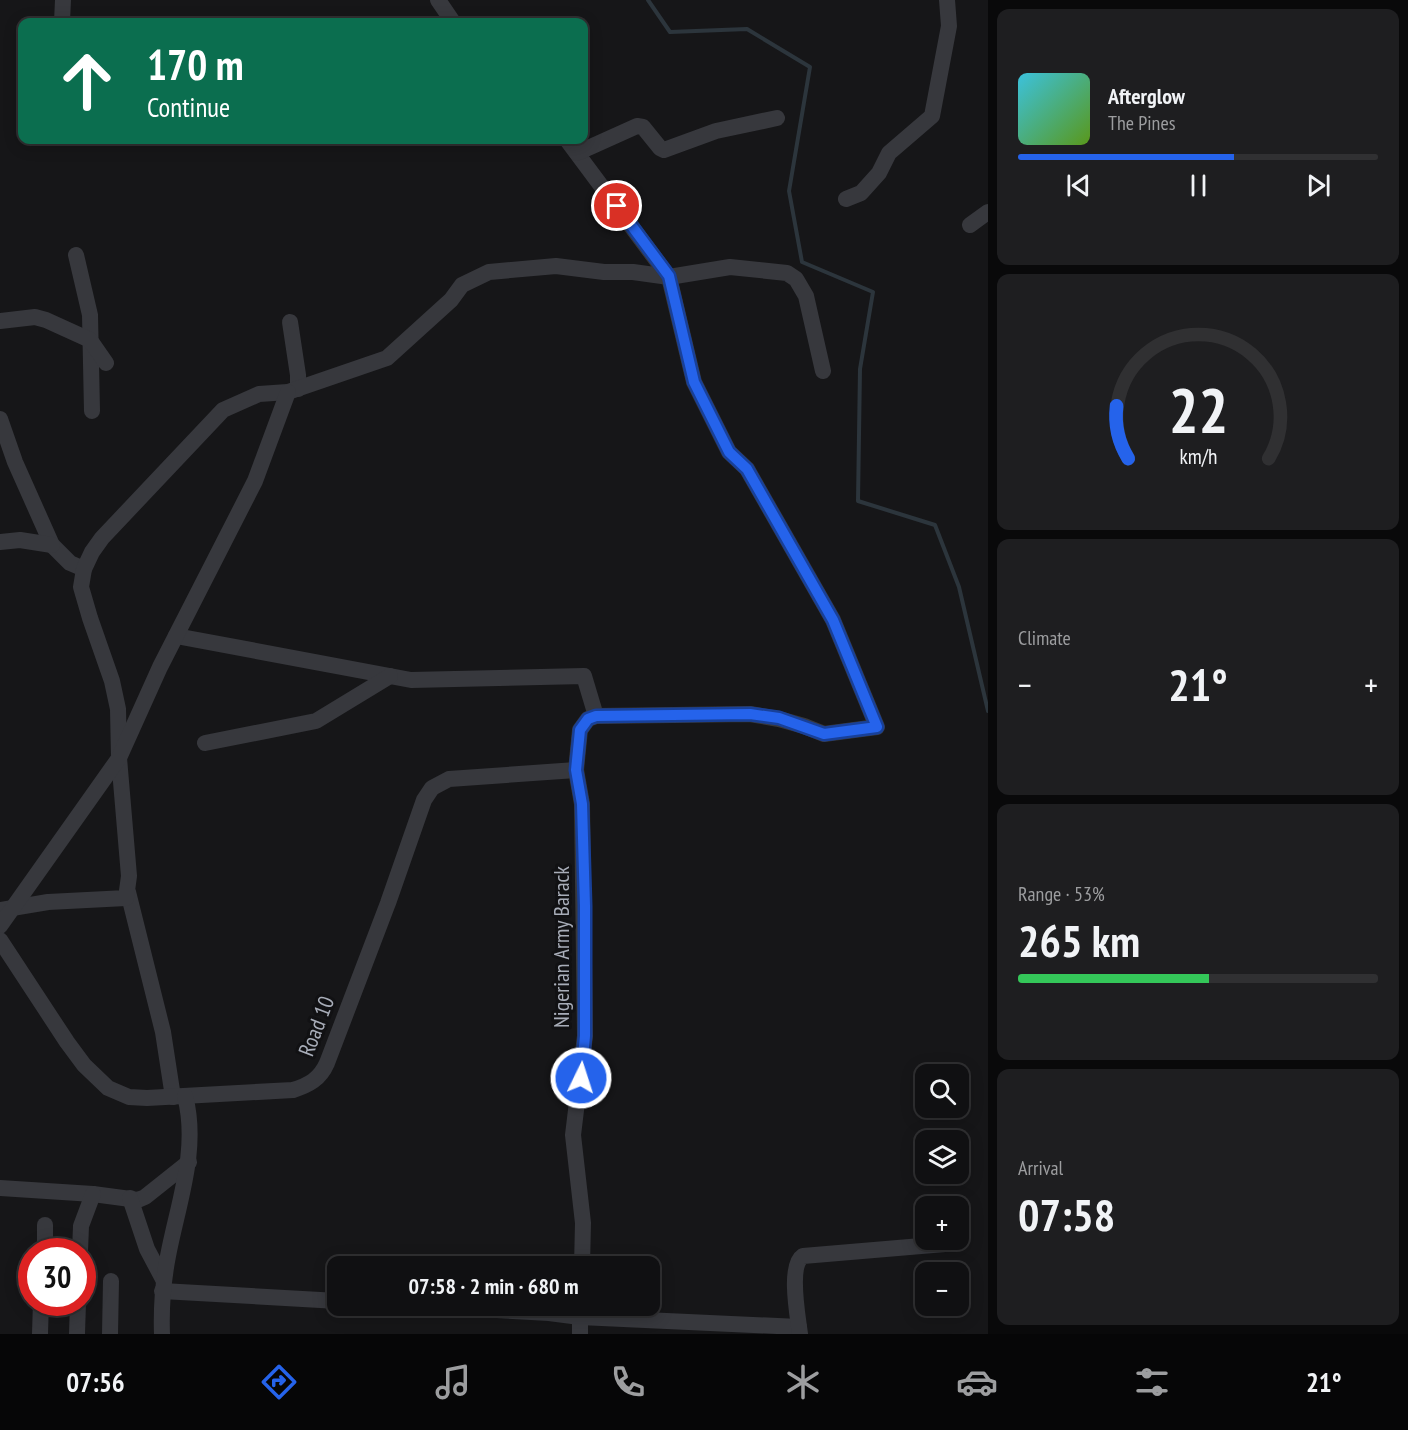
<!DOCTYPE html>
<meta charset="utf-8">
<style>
body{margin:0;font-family:"PT Sans Narrow",sans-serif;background:#1e1e20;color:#f1f3f6;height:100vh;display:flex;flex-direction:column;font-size:22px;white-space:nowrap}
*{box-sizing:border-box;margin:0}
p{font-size:20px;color:#9c9d9f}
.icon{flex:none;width:33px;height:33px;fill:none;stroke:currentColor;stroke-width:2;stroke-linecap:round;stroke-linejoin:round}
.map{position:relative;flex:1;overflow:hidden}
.side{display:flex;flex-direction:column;gap:9px;padding:9px;background:#09090a;width:420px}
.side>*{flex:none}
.guide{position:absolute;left:18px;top:18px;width:570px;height:126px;border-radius:12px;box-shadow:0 3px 15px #0003,0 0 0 2px #303032;background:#0b6e4f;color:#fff;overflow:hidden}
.fabs{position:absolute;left:915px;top:1064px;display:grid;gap:12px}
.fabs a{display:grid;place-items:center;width:54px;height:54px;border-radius:12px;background:#101012;box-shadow:0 3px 15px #0003,0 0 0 2px #303032;font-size:30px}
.speed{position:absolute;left:18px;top:1238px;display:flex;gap:12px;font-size:30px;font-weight:700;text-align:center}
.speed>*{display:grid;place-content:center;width:78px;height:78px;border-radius:50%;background:#101012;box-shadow:0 3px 15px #0003,0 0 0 2px #303032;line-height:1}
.speed .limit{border:9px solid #d22;background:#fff;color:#111}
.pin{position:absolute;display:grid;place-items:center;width:51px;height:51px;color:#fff;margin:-26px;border:3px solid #fff;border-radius:50%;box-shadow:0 2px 6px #0007}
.me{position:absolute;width:66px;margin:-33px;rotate:4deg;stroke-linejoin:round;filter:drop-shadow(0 0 4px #0008)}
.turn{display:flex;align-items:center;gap:21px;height:126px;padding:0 30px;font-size:27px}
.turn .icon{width:78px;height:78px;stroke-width:2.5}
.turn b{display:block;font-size:42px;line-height:51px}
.big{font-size:45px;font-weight:700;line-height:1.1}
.side .card{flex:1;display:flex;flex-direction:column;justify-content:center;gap:9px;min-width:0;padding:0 21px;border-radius:12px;background:#1e1e20}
.side .dial{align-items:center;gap:0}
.dial svg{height:156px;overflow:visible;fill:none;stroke:#303032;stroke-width:7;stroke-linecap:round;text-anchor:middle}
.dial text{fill:#f1f3f6;stroke:none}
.song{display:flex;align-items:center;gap:18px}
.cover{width:72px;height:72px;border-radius:9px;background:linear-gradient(135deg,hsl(190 70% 55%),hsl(90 70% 35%))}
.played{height:6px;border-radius:3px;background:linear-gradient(90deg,#2563eb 60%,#303032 60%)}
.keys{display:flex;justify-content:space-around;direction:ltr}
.heat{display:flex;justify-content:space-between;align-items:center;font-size:33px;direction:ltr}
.charge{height:9px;border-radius:4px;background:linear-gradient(90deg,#34c759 53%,#303032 0)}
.trip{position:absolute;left:327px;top:1256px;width:333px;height:60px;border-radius:12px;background:#101012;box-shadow:0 3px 15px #0003,0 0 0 2px #303032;font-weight:700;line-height:60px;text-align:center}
.tabs{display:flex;height:96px;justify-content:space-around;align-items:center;background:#060607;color:#9c9d9f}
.tabs .icon{width:42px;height:42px}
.tabs .current{color:#2563eb}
.tabs b{font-size:27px;color:#f1f3f6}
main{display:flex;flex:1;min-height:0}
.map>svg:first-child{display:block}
</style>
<main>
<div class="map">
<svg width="988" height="1334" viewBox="0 0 988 1334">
<rect width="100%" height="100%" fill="#161618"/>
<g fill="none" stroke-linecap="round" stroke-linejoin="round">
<polyline stroke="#2c353c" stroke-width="4" points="648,0 670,32 747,29 810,67 789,191 802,262 873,292 860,369 858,501 935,525 959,587 988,711"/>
<g stroke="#37383d" stroke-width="16">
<polyline points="438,0 453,22"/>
<polyline points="62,22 63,0"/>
<polyline points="567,140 669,277 694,382 729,452 747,469 833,620 877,727 824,734 804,726 779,719 750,714 596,716 588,719 580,730 576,770 582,804 585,1036 573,1135 583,1223 582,1266"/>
<polyline points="577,153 637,126 643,127 660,148 664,150 716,131 777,118"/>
<polyline points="846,199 861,193 879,173 889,153 932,116 949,26 947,0"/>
<polyline points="970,225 988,212"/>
<polyline points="76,255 90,315 92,411"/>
<polyline points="0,321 35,317 46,320 90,340 106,363"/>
<polyline points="290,322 298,375 298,389"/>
<polyline points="0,419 15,462 52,545 70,563 84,569"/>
<polyline points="0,542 20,540 52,545"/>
<polyline points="176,636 411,680 584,676 596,716"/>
<polyline points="205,743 316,721 390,676"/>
<polyline points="128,892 163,1032 173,1097"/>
<polyline points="0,910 48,902 126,898 129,876 119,758 118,709 112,681 90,618 81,587 84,569 92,552 102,538 223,410 259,394 288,392 387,358 451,300 462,285 489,272 556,266 604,272 633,272 669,277 730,267 787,273 796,279 806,296 823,371"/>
<polyline points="0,926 119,758 160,667 255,481 288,392"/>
<path d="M 0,940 L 67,1042 L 84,1065 L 108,1088 L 129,1097 L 147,1098 L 293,1090 C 309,1085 320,1079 327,1063 L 388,903 L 424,800 L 432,788 L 449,779 L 576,770"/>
<polyline points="0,1188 93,1194 138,1200 145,1197 189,1162"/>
<polyline points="130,1198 147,1249 164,1281"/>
<polyline points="45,1225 45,1251"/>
<polyline points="80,1251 81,1226 93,1194"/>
<polyline points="162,1291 338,1301"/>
<polyline points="407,1305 549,1313 580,1317 799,1327"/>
<polyline points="40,1334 41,1302"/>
<polyline points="77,1334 78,1302"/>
<polyline points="110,1334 111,1281"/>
<path d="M 162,1334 C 161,1307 163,1282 168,1256 C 178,1203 199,1150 185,1096"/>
<polyline points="580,1334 580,1305"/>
<path d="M 800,1334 C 798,1317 788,1266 803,1256 L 945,1244"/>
</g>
</g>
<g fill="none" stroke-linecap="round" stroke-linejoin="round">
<g stroke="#184099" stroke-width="15">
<polyline id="route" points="581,1078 585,1036 585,906 582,804 576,770 580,730 588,719 596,716 750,714 779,718 824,734 877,727 833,620 747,469 729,452 694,382 669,276 617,206"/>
</g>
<use href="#route" stroke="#2563eb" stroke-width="10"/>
</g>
<g text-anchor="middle" stroke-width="6" stroke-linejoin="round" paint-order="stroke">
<g font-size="22" fill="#a8adb8" stroke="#111113">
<text transform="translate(561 947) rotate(-90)" y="8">Nigerian Army Barack</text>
<text transform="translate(316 1026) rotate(-69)" y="8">Road 10</text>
</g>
</g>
</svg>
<div class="fabs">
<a><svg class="icon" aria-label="search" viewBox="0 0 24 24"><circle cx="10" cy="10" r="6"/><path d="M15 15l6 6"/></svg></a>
<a><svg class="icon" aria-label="layers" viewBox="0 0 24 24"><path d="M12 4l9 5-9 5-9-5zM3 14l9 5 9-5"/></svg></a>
<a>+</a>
<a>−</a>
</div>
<div class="speed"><div class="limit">30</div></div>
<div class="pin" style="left:617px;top:206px;background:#d93025"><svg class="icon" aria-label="arrive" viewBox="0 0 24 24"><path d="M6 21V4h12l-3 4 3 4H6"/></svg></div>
<svg class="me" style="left:581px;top:1078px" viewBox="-20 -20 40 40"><circle r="17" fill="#2563eb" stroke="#fff" stroke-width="3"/><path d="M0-11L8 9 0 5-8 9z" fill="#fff"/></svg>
<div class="trip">07:58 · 2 min · 680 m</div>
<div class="guide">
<div class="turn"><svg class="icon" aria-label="ahead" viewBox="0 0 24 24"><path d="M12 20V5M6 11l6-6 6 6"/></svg><div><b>170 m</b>Continue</div></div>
</div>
</div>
<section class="side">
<div class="card">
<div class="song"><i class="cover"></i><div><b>Afterglow</b><p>The Pines</p></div></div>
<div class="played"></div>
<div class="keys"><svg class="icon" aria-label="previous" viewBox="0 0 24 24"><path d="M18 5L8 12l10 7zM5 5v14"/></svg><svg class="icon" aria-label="pause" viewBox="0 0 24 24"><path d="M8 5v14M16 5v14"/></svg><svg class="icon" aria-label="next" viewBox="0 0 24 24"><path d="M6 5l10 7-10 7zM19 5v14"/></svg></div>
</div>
<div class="card dial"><svg viewBox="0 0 100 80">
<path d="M14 69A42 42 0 1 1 86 69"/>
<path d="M14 69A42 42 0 0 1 8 42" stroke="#2563eb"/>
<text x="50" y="56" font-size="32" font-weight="700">22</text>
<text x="50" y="72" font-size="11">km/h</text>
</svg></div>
<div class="card"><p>Climate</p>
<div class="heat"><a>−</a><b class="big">21°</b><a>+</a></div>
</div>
<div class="card"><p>Range · 53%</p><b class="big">265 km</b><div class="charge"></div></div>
<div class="card"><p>Arrival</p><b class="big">07:58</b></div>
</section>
</main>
<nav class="tabs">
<b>07:56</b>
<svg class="icon current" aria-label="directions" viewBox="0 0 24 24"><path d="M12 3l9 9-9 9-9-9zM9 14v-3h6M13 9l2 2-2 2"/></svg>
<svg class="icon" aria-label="music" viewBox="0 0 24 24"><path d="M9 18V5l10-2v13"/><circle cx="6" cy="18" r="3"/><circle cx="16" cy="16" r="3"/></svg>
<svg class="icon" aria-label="phone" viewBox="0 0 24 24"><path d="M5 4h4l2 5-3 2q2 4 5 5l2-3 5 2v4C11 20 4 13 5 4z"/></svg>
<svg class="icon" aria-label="climate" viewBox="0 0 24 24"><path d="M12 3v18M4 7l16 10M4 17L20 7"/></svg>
<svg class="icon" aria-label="car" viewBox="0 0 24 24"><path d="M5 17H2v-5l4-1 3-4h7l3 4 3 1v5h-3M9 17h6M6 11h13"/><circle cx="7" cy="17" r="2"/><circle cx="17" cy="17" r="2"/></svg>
<svg class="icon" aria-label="filters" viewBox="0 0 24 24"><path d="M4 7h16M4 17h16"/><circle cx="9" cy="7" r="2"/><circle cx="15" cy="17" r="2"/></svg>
<b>21°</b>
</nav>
